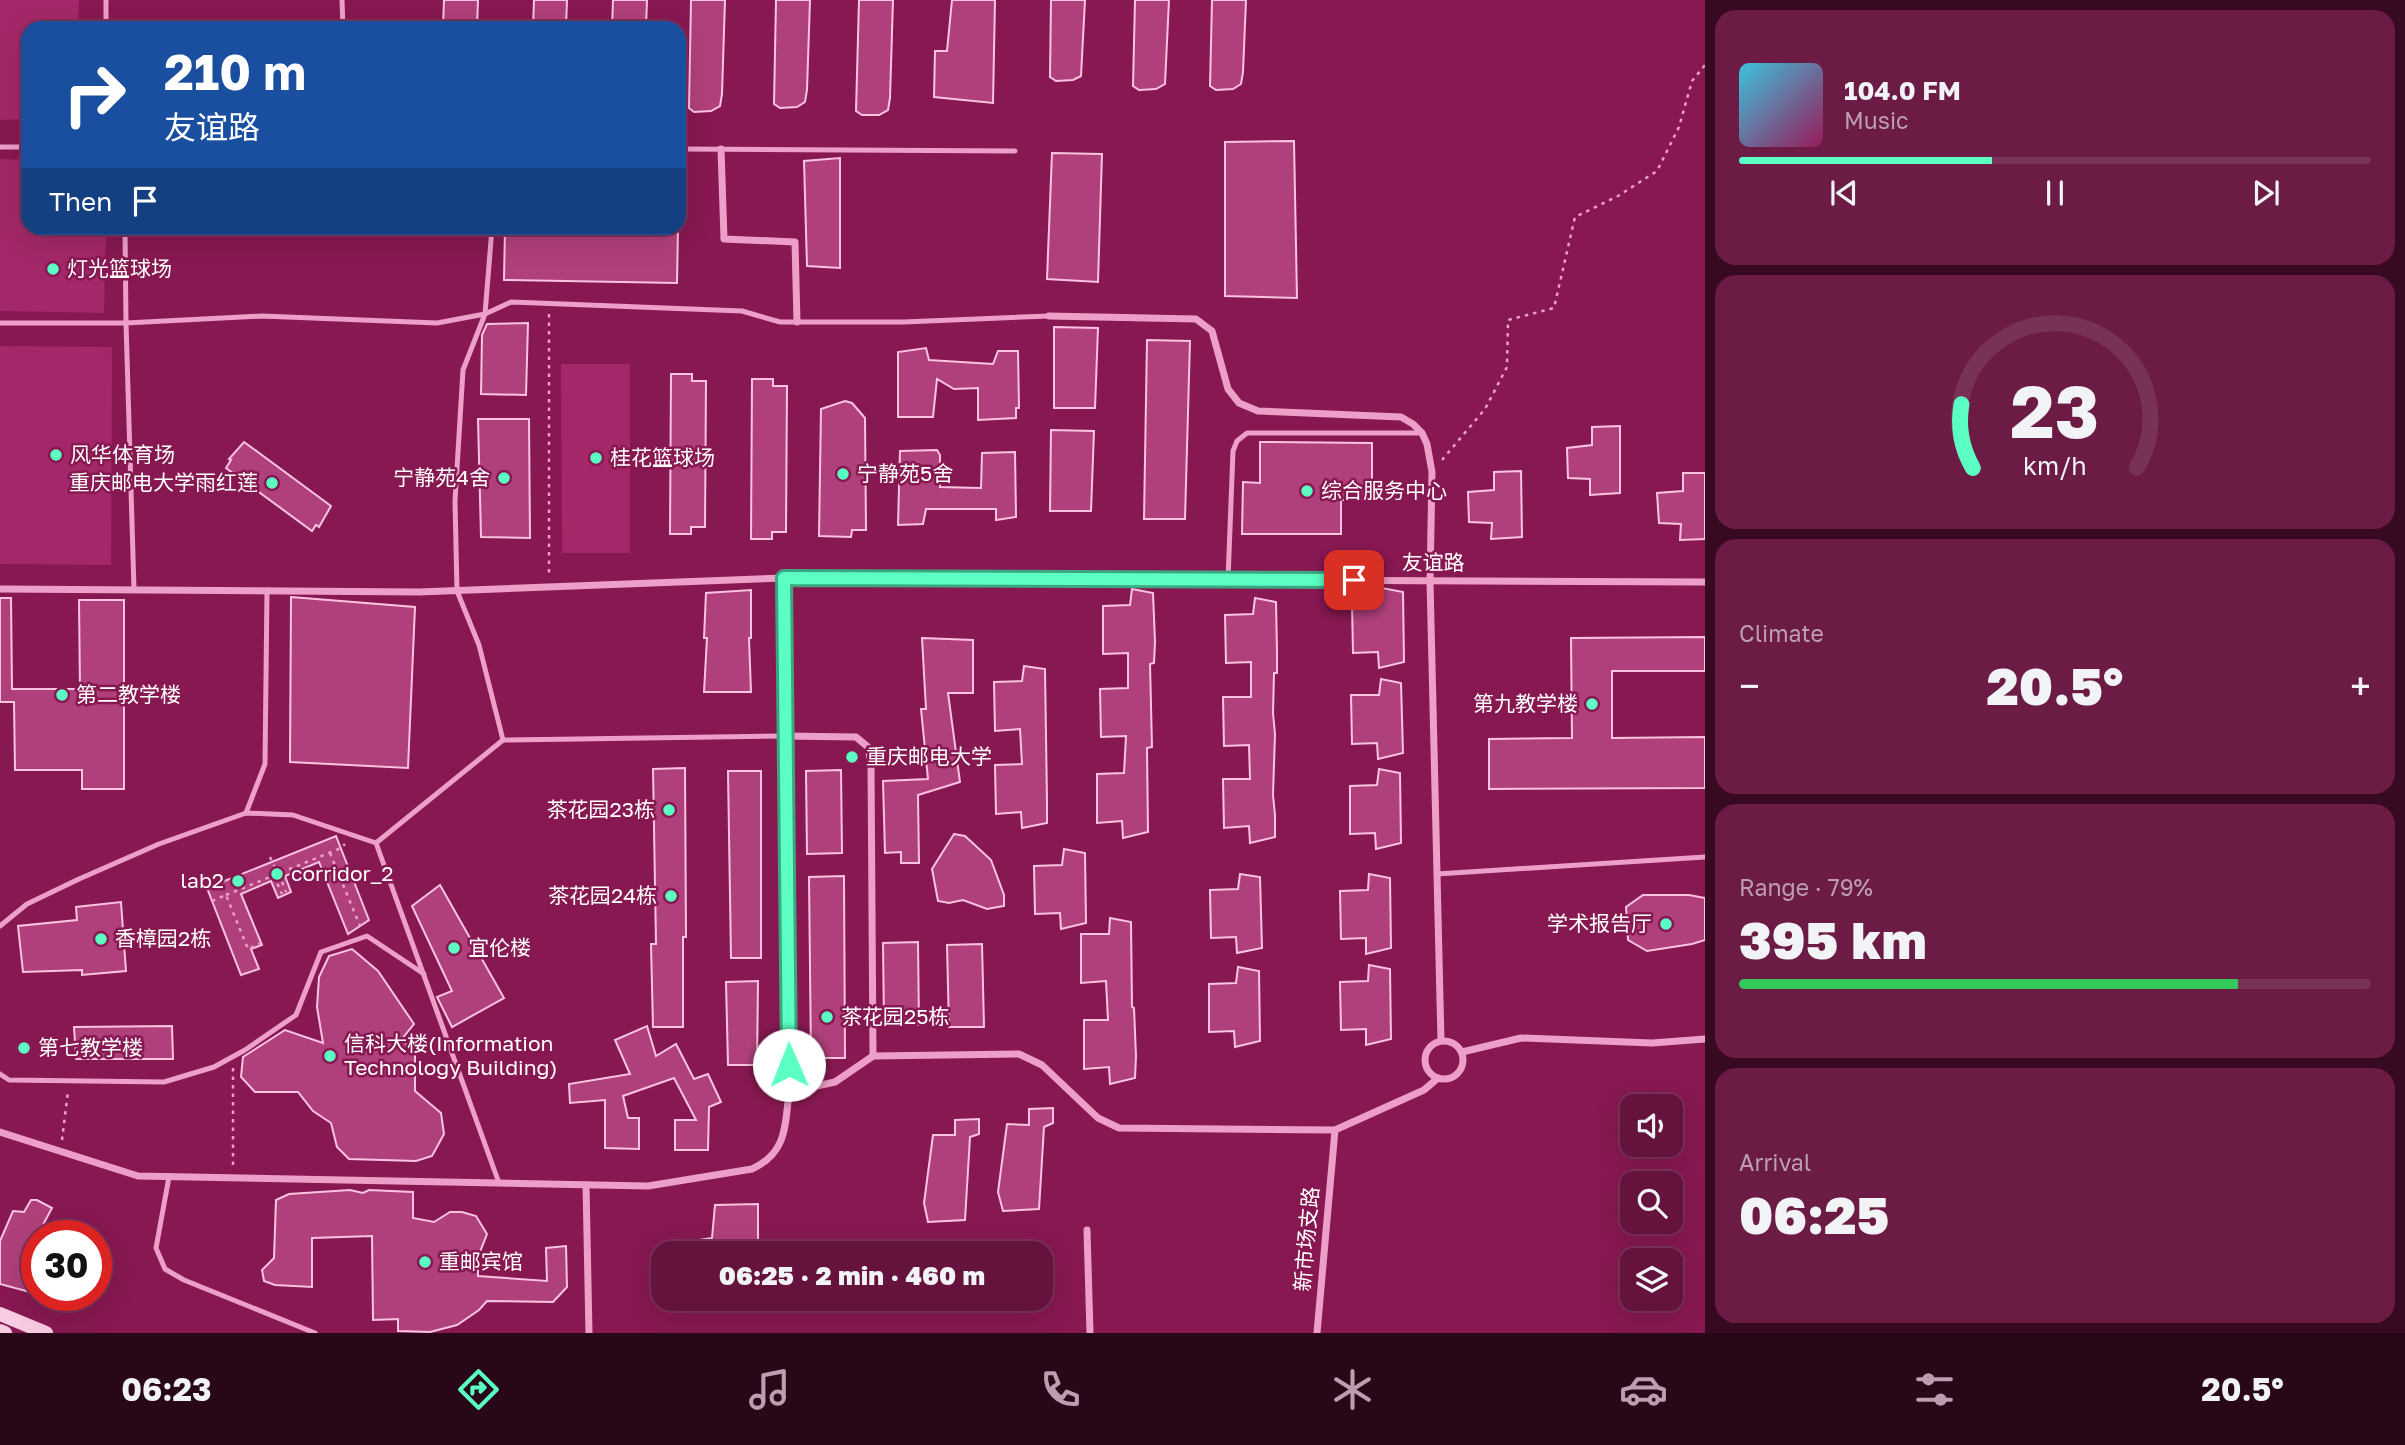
<!DOCTYPE html>
<meta charset="utf-8">
<style>
body{margin:0;font-family:"Golos Text","Noto Sans SC",sans-serif;background:#6b1b44;color:#f1f3f6;height:100vh;display:flex;flex-direction:column;font-size:26px;white-space:nowrap}
*{box-sizing:border-box;margin:0}
p{font-size:23px;color:#bc9eb0}
.icon{flex:none;width:38px;height:38px;fill:none;stroke:currentColor;stroke-width:2;stroke-linecap:round;stroke-linejoin:round}
.map{position:relative;flex:1;overflow:hidden}
.details{display:flex;flex-direction:column;gap:10px;padding:10px;background:#380a22;width:700px}
.details>*{flex:none}
.top-card{position:absolute;left:21px;top:21px;width:665px;height:214px;border-radius:21px;box-shadow:0 7px 28px #0002,0 0 0 2px #793257;background:#1a4fa0;color:#fff;overflow:hidden}
.tools{position:absolute;left:1620px;top:1094px;display:grid;gap:14px}
.tools a{display:grid;place-items:center;width:63px;height:63px;border-radius:14px;background:#65123d;box-shadow:0 7px 28px #0002,0 0 0 2px #793257;font-size:35px}
.speed{position:absolute;left:21px;top:1220px;display:flex;gap:14px;font-size:35px;font-weight:700;text-align:center}
.speed>*{display:grid;place-content:center;width:91px;height:91px;border-radius:50%;background:#65123d;box-shadow:0 7px 28px #0002,0 0 0 2px #793257;line-height:1}
.speed .limit{border:10px solid #d22;background:#fff;color:#111}
.pin{position:absolute;display:grid;place-items:center;width:60px;height:60px;color:#fff;margin:-30px;border-radius:14px;box-shadow:0 4px 10px #0006}
.me{position:absolute;width:77px;margin:-38px;rotate:359deg;stroke-linejoin:round;filter:drop-shadow(0 0 5px #0008)}
.turn{display:flex;align-items:center;gap:24px;height:147px;padding:0 28px;font-size:32px}
.turn .icon{width:91px;height:91px;stroke-width:2.5}
.turn b{display:block;font-size:49px;line-height:60px}
.then{display:flex;align-items:center;height:66px;padding:0 28px;background:#0003;gap:14px;font-size:26px}
.big{font-size:52px;font-weight:800;line-height:1.1}
.details .tile{flex:1;display:flex;flex-direction:column;justify-content:center;gap:10px;min-width:0;padding:0 24px;border-radius:21px;background:#6b1b44}
.details .dial{align-items:center;gap:0}
.dial svg{height:182px;overflow:visible;fill:none;stroke:#793257;stroke-width:7;stroke-linecap:round;text-anchor:middle}
.dial text{fill:#f1f3f6;stroke:none}
.song{display:flex;align-items:center;gap:21px}
.cover{width:84px;height:84px;border-radius:10px;background:linear-gradient(135deg,hsl(190 70% 55%),hsl(330 70% 35%))}
.played{height:7px;border-radius:4px;background:linear-gradient(90deg,#5bffc3 40%,#793257 40%)}
.keys{display:flex;justify-content:space-around;direction:ltr}
.heat{display:flex;justify-content:space-between;align-items:center;font-size:38px;direction:ltr}
.charge{height:10px;border-radius:5px;background:linear-gradient(90deg,#34c759 79%,#793257 0)}
.trip{position:absolute;left:651px;top:1241px;width:402px;height:70px;border-radius:21px;background:#65123d;box-shadow:0 7px 28px #0002,0 0 0 2px #793257;font-weight:800;line-height:70px;text-align:center}
.tab-bar{display:flex;height:112px;justify-content:space-around;align-items:center;background:#280718;color:#bc9eb0}
.tab-bar .icon{width:49px;height:49px}
.tab-bar .selected{color:#5bffc3}
.tab-bar b{font-size:32px;color:#f1f3f6}
main{display:flex;flex:1;min-height:0}
.map>svg:first-child{display:block}
</style>
<main>
<div class="map">
<svg width="1705" height="1333" viewBox="0 0 1705 1333">
<rect width="100%" height="100%" fill="#871851"/>
<g fill="#a42869">
<polygon points="0,0 79,0 78,28 28,28 28,119 0,120"/>
<polygon points="0,159 28,160 28,228 106,228 104,313 0,311"/>
<polygon points="0,346 112,347 111,565 0,564"/>
<polygon points="561,364 630,364 630,553 562,553"/>
</g>
<g fill="#b0407b" stroke="#fac4e1" stroke-width="2">
<polygon points="444,0 478,0 477,28 443,28"/>
<polygon points="534,0 567,0 566,28 533,28"/>
<polygon points="613,0 647,0 646,28 612,28"/>
<polygon points="691,0 725,0 722,94 720,106 711,111 694,112 689,108"/>
<polygon points="776,0 810,0 807,90 805,102 797,107 780,108 774,104"/>
<polygon points="859,0 893,0 890,98 888,110 879,115 862,115 856,111"/>
<polygon points="952,0 995,0 993,103 934,97 935,51 947,51"/>
<polygon points="1051,0 1085,0 1081,76 1073,80 1056,81 1050,77"/>
<polygon points="1135,0 1169,0 1165,84 1156,89 1139,90 1133,86"/>
<polygon points="1212,0 1246,0 1243,72 1241,84 1233,89 1216,90 1210,86"/>
<polygon points="1294,141 1297,298 1225,296 1225,142"/>
<polygon points="1052,153 1102,154 1098,282 1047,279"/>
<polygon points="840,158 840,268 807,266 804,161"/>
<polygon points="505,228 678,228 677,283 504,280"/>
<polygon points="528,323 526,395 481,394 482,335 487,324"/>
<polygon points="1054,327 1098,328 1095,408 1054,408"/>
<polygon points="1147,340 1190,341 1185,519 1144,519"/>
<polygon points="926,348 929,360 993,364 998,351 1018,351 1019,408 1016,408 1016,418 978,420 978,388 954,389 937,379 933,417 898,417 898,352"/>
<polygon points="671,374 692,374 692,381 706,381 705,527 691,527 691,534 670,534"/>
<polygon points="752,379 773,379 773,386 787,386 786,532 772,532 772,539 751,539"/>
<polygon points="845,401 852,403 865,418 866,530 852,530 851,537 819,536 821,409"/>
<polygon points="478,419 529,419 530,538 481,537"/>
<polygon points="1620,426 1620,493 1590,495 1590,479 1568,478 1567,448 1592,445 1592,427"/>
<polygon points="1051,430 1094,431 1091,511 1050,511"/>
<polygon points="244,442 331,506 319,527 316,525 312,531 226,468 231,460 229,459"/>
<polygon points="1260,442 1372,443 1372,500 1341,500 1341,534 1242,534 1243,482 1260,483"/>
<polygon points="937,450 940,455 940,487 981,488 982,453 1015,452 1016,517 996,520 996,509 926,509 923,524 898,525 900,451"/>
<polygon points="1521,471 1522,537 1491,539 1492,523 1469,522 1468,492 1494,490 1494,472"/>
<polygon points="1683,473 1705,473 1705,539 1680,540 1681,524 1659,523 1657,493 1683,491"/>
<polygon points="1382,588 1403,592 1404,662 1379,668 1378,652 1353,653 1352,604 1380,604"/>
<polygon points="1132,589 1153,593 1155,642 1154,663 1150,664 1152,747 1147,748 1148,832 1123,838 1122,821 1097,823 1097,774 1124,773 1126,736 1101,737 1100,689 1128,688 1128,653 1103,654 1103,606 1130,605"/>
<polygon points="751,590 751,638 749,638 751,692 704,692 707,638 704,638 706,593"/>
<polygon points="291,597 415,607 408,768 290,762"/>
<polygon points="0,598 11,598 12,689 80,689 79,600 124,600 124,789 82,789 82,770 15,770 14,702 0,702"/>
<polygon points="1255,598 1276,602 1277,651 1277,673 1274,673 1273,713 1275,734 1273,795 1275,815 1275,837 1250,843 1249,826 1224,828 1223,779 1250,779 1249,745 1224,746 1223,697 1251,697 1251,662 1226,663 1225,615 1253,614"/>
<polygon points="1705,637 1705,671 1612,671 1612,738 1705,737 1705,788 1489,789 1489,739 1572,738 1571,638"/>
<polygon points="922,638 973,640 973,693 948,693 960,782 918,795 919,863 901,863 901,852 885,853 883,781 928,779 921,709 926,709"/>
<polygon points="1024,666 1045,669 1047,802 1047,823 1022,828 1021,812 996,814 995,765 1022,764 1020,729 995,731 994,682 1022,681"/>
<polygon points="1381,679 1401,683 1403,753 1378,759 1377,743 1352,744 1351,695 1379,695"/>
<polygon points="685,768 686,937 683,937 683,1027 653,1027 651,944 656,944 653,769"/>
<polygon points="1379,769 1400,773 1401,843 1376,849 1375,833 1350,834 1350,786 1377,785"/>
<polygon points="841,770 842,853 807,854 806,771"/>
<polygon points="728,771 761,771 761,958 731,958"/>
<polygon points="954,834 965,836 991,860 1004,895 1004,906 987,909 963,900 949,903 938,901 932,869"/>
<polygon points="336,836 369,920 348,934 319,862 285,876 291,892 278,898 271,881 241,894 262,945 251,949 259,969 241,975 207,888"/>
<polygon points="1064,849 1085,853 1086,923 1061,929 1060,913 1035,914 1034,866 1062,865"/>
<polygon points="1240,874 1260,877 1262,948 1237,953 1236,937 1211,938 1210,890 1238,889"/>
<polygon points="1369,874 1390,878 1391,948 1366,954 1366,938 1341,939 1340,891 1368,890"/>
<polygon points="844,876 845,1058 811,1058 809,877"/>
<polygon points="440,885 504,998 452,1027 437,997 452,991 412,906"/>
<polygon points="1643,895 1689,895 1705,898 1705,940 1692,944 1647,951 1628,940 1626,907"/>
<polygon points="121,902 126,971 82,975 82,970 23,972 18,926 77,920 76,907"/>
<polygon points="1110,918 1131,922 1132,1007 1134,1008 1136,1056 1135,1078 1110,1084 1109,1067 1084,1069 1084,1020 1108,1020 1106,981 1081,983 1081,934 1109,934"/>
<polygon points="918,942 919,1025 884,1025 883,943"/>
<polygon points="982,944 984,1027 949,1027 947,945"/>
<polygon points="352,949 378,971 414,1024 402,1039 415,1054 415,1091 441,1113 444,1134 432,1156 416,1161 349,1159 337,1147 331,1123 313,1111 298,1092 255,1092 241,1077 243,1057 285,1030 323,1043 317,1007 319,977 329,956"/>
<polygon points="1369,965 1390,969 1391,1039 1366,1045 1366,1029 1341,1030 1340,982 1368,981"/>
<polygon points="1238,967 1259,971 1260,1041 1235,1047 1234,1031 1209,1032 1209,984 1236,983"/>
<polygon points="758,981 757,1065 728,1065 726,982"/>
<polygon points="172,1026 173,1059 76,1059 74,1027"/>
<polygon points="647,1026 656,1056 676,1044 694,1079 708,1074 721,1102 709,1107 708,1150 675,1150 675,1120 696,1120 674,1078 623,1096 628,1118 639,1118 639,1149 605,1148 605,1100 570,1103 569,1084 630,1074 615,1040"/>
<polygon points="1053,1108 1053,1123 1044,1127 1039,1209 1003,1211 998,1192 1007,1124 1029,1125 1029,1109"/>
<polygon points="979,1119 979,1134 970,1137 965,1220 928,1222 924,1203 933,1135 955,1135 955,1120"/>
<polygon points="350,1190 363,1193 369,1190 413,1192 413,1218 434,1222 450,1212 462,1212 476,1216 487,1234 478,1257 478,1276 547,1281 546,1248 566,1246 567,1287 553,1302 487,1301 479,1310 457,1325 430,1332 398,1331 398,1319 373,1320 372,1236 312,1238 312,1287 275,1285 264,1281 262,1270 274,1258 276,1200 289,1194"/>
<polygon points="31,1200 37,1200 52,1208 37,1236 37,1294 0,1284 0,1241 13,1211 24,1212"/>
<polygon points="758,1204 758,1253 660,1253 660,1246 712,1238 715,1205"/>
</g>
<g fill="none" stroke-linecap="round" stroke-linejoin="round">
<g stroke="#ed9fc8" stroke-width="2.5" stroke-dasharray="3.5 5" stroke-linecap="butt">
<polyline points="549,314 549,577"/>
<polyline points="1442,460 1485,409 1507,367 1508,320 1554,308 1575,217 1618,196 1657,171 1679,127 1692,81 1705,65"/>
<polyline points="330,853 360,926"/>
<polyline points="270,857 278,874"/>
<polyline points="279,874 286,892"/>
<polyline points="274,876 282,894"/>
<polyline points="226,895 341,848 345,844"/>
<polyline points="212,901 226,895 248,949 261,943"/>
<polyline points="62,1140 68,1091"/>
<polyline points="233,1165 233,1067"/>
</g>
<g stroke="#ed9fc8" stroke-width="5">
<polyline points="106,0 106,28"/>
<polyline points="342,0 343,28"/>
<polyline points="0,147 28,147"/>
<polyline points="679,149 1015,151"/>
<polyline points="125,228 126,323 262,316 437,323 485,314 492,228"/>
<polyline points="0,323 126,323 134,589"/>
<polyline points="1228,580 1233,451 1237,441 1247,433 1422,433"/>
<polyline points="784,736 503,740 479,645 457,591 455,501 463,370 485,314 511,302 742,311 780,322 904,322 1049,316"/>
<polyline points="246,813 265,764 267,590"/>
<polyline points="376,843 499,1183"/>
<polyline points="376,843 503,740"/>
<polyline points="1437,874 1705,857"/>
<polyline points="0,926 27,904 79,879 159,844 246,813 293,815 376,843"/>
<polyline points="0,1074 9,1080 164,1082 214,1067 245,1050 296,1015 321,952 367,936 424,974"/>
<polyline points="169,1177 156,1248 165,1269 184,1280 315,1333"/>
</g>
<g stroke="#ed9fc8" stroke-width="7">
<polyline points="721,149 724,239 795,242 797,322"/>
<polyline points="1049,316 1196,319 1212,331 1228,389 1239,403 1258,411 1401,417 1413,424 1422,433 1427,444 1432,472 1430,581 1441,1041"/>
<polyline points="784,578 1705,582"/>
<path d="M 0,589 L 419,592 L 784,578 L 789,1092 C 785,1126 787,1153 752,1169 L 648,1186 L 138,1176 L 0,1132"/>
<polyline points="784,736 856,737 868,747 871,764 873,1056"/>
<circle cx="1444" cy="1060" r="19"/>
<polyline points="1462,1052 1521,1038 1652,1043 1705,1039"/>
<polyline points="789,1092 835,1082 873,1056 1019,1054 1042,1065 1098,1118 1119,1128 1335,1130 1424,1090 1438,1078"/>
<polyline points="586,1185 589,1333"/>
<polyline points="1087,1230 1090,1333"/>
<polyline points="1317,1333 1335,1130"/>
</g>
<g stroke="#f9cbe3" stroke-width="14">
<polyline points="0,1314 46,1333"/>
<polyline points="0,1331 5,1333"/>
</g>
</g>
<g fill="none" stroke-linecap="round" stroke-linejoin="round">
<g stroke="#3ba67f" stroke-width="18">
<polyline id="route" points="789,1065 784,578 1354,580"/>
</g>
<use href="#route" stroke="#5bffc3" stroke-width="12"/>
</g>
<g fill="#5bffc3" stroke="#871851" stroke-width="2.5">
<circle cx="53" cy="269" r="7"/>
<circle cx="56" cy="455" r="7"/>
<circle cx="596" cy="458" r="7"/>
<circle cx="843" cy="474" r="7"/>
<circle cx="504" cy="478" r="7"/>
<circle cx="272" cy="483" r="7"/>
<circle cx="1307" cy="491" r="7"/>
<circle cx="62" cy="695" r="7"/>
<circle cx="1592" cy="704" r="7"/>
<circle cx="852" cy="757" r="7"/>
<circle cx="669" cy="810" r="7"/>
<circle cx="277" cy="874" r="7"/>
<circle cx="238" cy="881" r="7"/>
<circle cx="671" cy="896" r="7"/>
<circle cx="1666" cy="924" r="7"/>
<circle cx="101" cy="939" r="7"/>
<circle cx="454" cy="948" r="7"/>
<circle cx="827" cy="1017" r="7"/>
<circle cx="24" cy="1048" r="7"/>
<circle cx="330" cy="1056" r="7"/>
<circle cx="425" cy="1262" r="7"/>
</g>
<g text-anchor="middle" stroke-width="5" stroke-linejoin="round" paint-order="stroke">
<g font-size="21" fill="#fff" stroke="#871851" text-anchor="start">
<text x="67" y="276">灯光篮球场</text>
<text x="70" y="462">风华体育场</text>
<text x="610" y="465">桂花篮球场</text>
<text x="857" y="481">宁静苑5舍</text>
<text x="490" y="485" text-anchor="end">宁静苑4舍</text>
<text x="258" y="490" text-anchor="end">重庆邮电大学雨红莲</text>
<text x="1321" y="498">综合服务中心</text>
<text x="76" y="702">第二教学楼</text>
<text x="1578" y="711" text-anchor="end">第九教学楼</text>
<text x="866" y="764">重庆邮电大学</text>
<text x="655" y="817" text-anchor="end">茶花园23栋</text>
<text x="291" y="881">corridor_2</text>
<text x="224" y="888" text-anchor="end">lab2</text>
<text x="657" y="903" text-anchor="end">茶花园24栋</text>
<text x="1652" y="931" text-anchor="end">学术报告厅</text>
<text x="115" y="946">香樟园2栋</text>
<text x="468" y="955">宜伦楼</text>
<text x="841" y="1024">茶花园25栋</text>
<text x="344" y="1051">信科大楼(Information<tspan x="344" dy="24">Technology Building)</tspan></text>
<text x="38" y="1055">第七教学楼</text>
<text x="439" y="1269">重邮宾馆</text>
</g>
<g font-size="21" fill="#fff" stroke="#871851">
<text x="1433" y="570">友谊路</text>
<text transform="translate(1307 1239) rotate(-85)" y="7">新市场支路</text>
</g>
</g>
</svg>
<div class="tools">
<a><svg class="icon" aria-label="sound" viewBox="0 0 24 24"><path d="M4 9h4l5-4v14l-5-4H4zM17 9q2 3 0 6"/></svg></a>
<a><svg class="icon" aria-label="search" viewBox="0 0 24 24"><circle cx="10" cy="10" r="6"/><path d="M15 15l6 6"/></svg></a>
<a><svg class="icon" aria-label="layers" viewBox="0 0 24 24"><path d="M12 4l9 5-9 5-9-5zM3 14l9 5 9-5"/></svg></a>
</div>
<div class="speed"><div class="limit">30</div></div>
<div class="pin" style="left:1354px;top:580px;background:#d93025"><svg class="icon" aria-label="arrive" viewBox="0 0 24 24"><path d="M6 21V4h12l-3 4 3 4H6"/></svg></div>
<svg class="me" style="left:789px;top:1065px" viewBox="-20 -20 40 40"><circle r="19" fill="#fff"/><path d="M0-13L10 11 0 6-10 11z" fill="#5bffc3"/></svg>
<div class="trip">06:25 · 2 min · 460 m</div>
<div class="top-card">
<div class="turn"><svg class="icon" aria-label="right" viewBox="0 0 24 24"><path d="M7 20v-9h11M14 6l5 5-5 5"/></svg><div><b>210 m</b>友谊路</div></div>
<div class="then">Then<svg class="icon" aria-label="arrive" viewBox="0 0 24 24"><path d="M6 21V4h12l-3 4 3 4H6"/></svg></div>
</div>
</div>
<section class="details">
<div class="tile">
<div class="song"><i class="cover"></i><div><b>104.0 FM</b><p>Music</p></div></div>
<div class="played"></div>
<div class="keys"><svg class="icon" aria-label="previous" viewBox="0 0 24 24"><path d="M18 5L8 12l10 7zM5 5v14"/></svg><svg class="icon" aria-label="pause" viewBox="0 0 24 24"><path d="M8 5v14M16 5v14"/></svg><svg class="icon" aria-label="next" viewBox="0 0 24 24"><path d="M6 5l10 7-10 7zM19 5v14"/></svg></div>
</div>
<div class="tile dial"><svg viewBox="0 0 100 80">
<path d="M14 69A42 42 0 1 1 86 69"/>
<path d="M14 69A42 42 0 0 1 9 41" stroke="#5bffc3"/>
<text x="50" y="56" font-size="32" font-weight="700">23</text>
<text x="50" y="72" font-size="11">km/h</text>
</svg></div>
<div class="tile"><p>Climate</p>
<div class="heat"><a>−</a><b class="big">20.5°</b><a>+</a></div>
</div>
<div class="tile"><p>Range · 79%</p><b class="big">395 km</b><div class="charge"></div></div>
<div class="tile"><p>Arrival</p><b class="big">06:25</b></div>
</section>
</main>
<nav class="tab-bar">
<b>06:23</b>
<svg class="icon selected" aria-label="directions" viewBox="0 0 24 24"><path d="M12 3l9 9-9 9-9-9zM9 14v-3h6M13 9l2 2-2 2"/></svg>
<svg class="icon" aria-label="music" viewBox="0 0 24 24"><path d="M9 18V5l10-2v13"/><circle cx="6" cy="18" r="3"/><circle cx="16" cy="16" r="3"/></svg>
<svg class="icon" aria-label="phone" viewBox="0 0 24 24"><path d="M5 4h4l2 5-3 2q2 4 5 5l2-3 5 2v4C11 20 4 13 5 4z"/></svg>
<svg class="icon" aria-label="climate" viewBox="0 0 24 24"><path d="M12 3v18M4 7l16 10M4 17L20 7"/></svg>
<svg class="icon" aria-label="car" viewBox="0 0 24 24"><path d="M5 17H2v-5l4-1 3-4h7l3 4 3 1v5h-3M9 17h6M6 11h13"/><circle cx="7" cy="17" r="2"/><circle cx="17" cy="17" r="2"/></svg>
<svg class="icon" aria-label="filters" viewBox="0 0 24 24"><path d="M4 7h16M4 17h16"/><circle cx="9" cy="7" r="2"/><circle cx="15" cy="17" r="2"/></svg>
<b>20.5°</b>
</nav>
